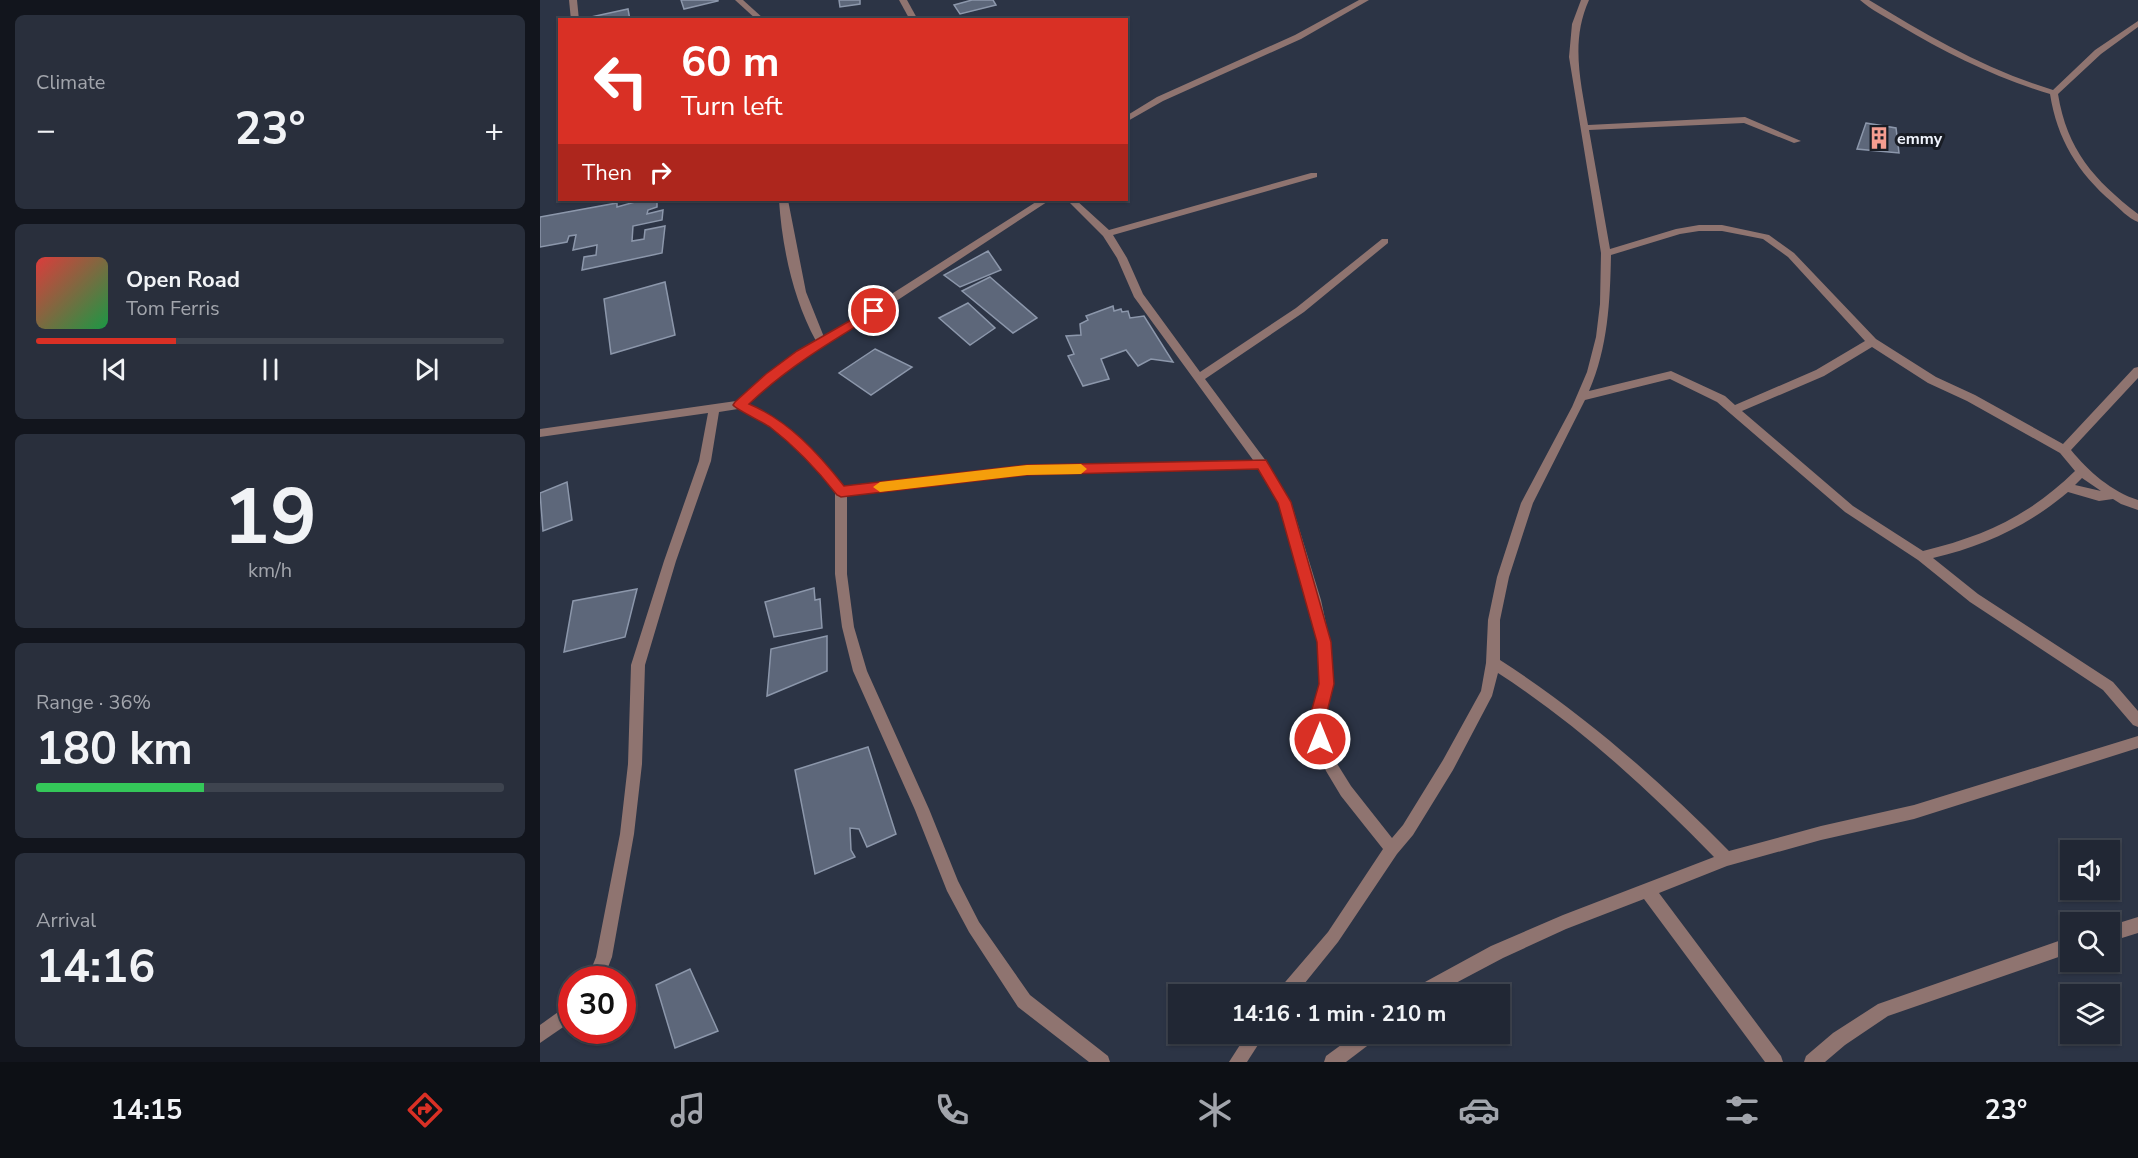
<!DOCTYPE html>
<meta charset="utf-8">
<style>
body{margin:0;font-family:"Nunito Sans",sans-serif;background:#292f3c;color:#f1f3f6;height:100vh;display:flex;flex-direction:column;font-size:22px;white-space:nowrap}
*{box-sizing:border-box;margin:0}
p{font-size:20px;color:#a2a5ac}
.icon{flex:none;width:33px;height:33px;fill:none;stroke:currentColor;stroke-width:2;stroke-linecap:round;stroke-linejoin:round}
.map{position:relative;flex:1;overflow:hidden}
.drawer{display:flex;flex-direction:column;gap:15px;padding:15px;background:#12151d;width:540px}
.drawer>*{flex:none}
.guide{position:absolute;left:18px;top:18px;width:570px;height:183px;border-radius:0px;box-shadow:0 2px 4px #0004,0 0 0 2px #3e444f;background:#d93025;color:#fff;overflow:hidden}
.tools{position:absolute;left:1520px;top:840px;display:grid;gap:12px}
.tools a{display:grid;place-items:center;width:60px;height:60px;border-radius:0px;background:#212734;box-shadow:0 2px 4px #0004,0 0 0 2px #3e444f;font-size:30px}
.speed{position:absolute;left:18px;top:966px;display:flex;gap:12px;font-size:30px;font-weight:700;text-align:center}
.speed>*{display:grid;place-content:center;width:78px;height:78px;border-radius:50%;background:#212734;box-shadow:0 2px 4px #0004,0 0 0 2px #3e444f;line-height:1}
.speed .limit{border:9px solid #d22;background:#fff;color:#111}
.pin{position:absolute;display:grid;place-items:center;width:51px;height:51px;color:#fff;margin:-26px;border:3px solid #fff;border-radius:50%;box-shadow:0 2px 6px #0007}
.me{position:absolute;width:66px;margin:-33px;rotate:0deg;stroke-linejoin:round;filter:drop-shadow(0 0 4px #0008)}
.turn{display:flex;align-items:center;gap:21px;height:126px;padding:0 24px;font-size:27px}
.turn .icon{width:78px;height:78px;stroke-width:2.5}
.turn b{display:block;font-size:42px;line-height:51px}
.then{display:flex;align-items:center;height:57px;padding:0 24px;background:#0003;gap:12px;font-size:22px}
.big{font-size:45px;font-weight:700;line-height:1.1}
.drawer .widget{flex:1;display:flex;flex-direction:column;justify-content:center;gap:9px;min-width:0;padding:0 21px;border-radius:9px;background:#292f3c}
.drawer .dial{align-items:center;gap:0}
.dial b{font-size:78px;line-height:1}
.song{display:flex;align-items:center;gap:18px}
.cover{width:72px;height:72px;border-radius:9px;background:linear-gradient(135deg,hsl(0 70% 55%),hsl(140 70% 35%))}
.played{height:6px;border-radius:3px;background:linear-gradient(90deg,#d93025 30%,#3e444f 30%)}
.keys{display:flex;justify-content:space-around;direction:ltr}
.heat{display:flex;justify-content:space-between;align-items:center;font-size:33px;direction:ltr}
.charge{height:9px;border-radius:4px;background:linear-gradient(90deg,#34c759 36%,#3e444f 0)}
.trip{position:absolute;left:628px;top:984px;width:342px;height:60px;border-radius:0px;background:#212734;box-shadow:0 2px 4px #0004,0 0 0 2px #3e444f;font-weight:700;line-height:60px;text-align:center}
.tab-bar{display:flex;height:96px;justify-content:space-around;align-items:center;background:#0d1015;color:#a2a5ac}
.tab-bar .icon{width:42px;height:42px}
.tab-bar .active{color:#d93025}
.tab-bar b{font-size:27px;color:#f1f3f6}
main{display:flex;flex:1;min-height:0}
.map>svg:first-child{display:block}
</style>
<main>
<section class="drawer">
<div class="widget"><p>Climate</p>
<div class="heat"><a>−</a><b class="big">23°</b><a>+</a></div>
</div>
<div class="widget">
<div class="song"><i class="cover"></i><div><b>Open Road</b><p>Tom Ferris</p></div></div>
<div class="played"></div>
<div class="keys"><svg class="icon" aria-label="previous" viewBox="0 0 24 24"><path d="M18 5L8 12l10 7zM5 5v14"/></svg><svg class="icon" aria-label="pause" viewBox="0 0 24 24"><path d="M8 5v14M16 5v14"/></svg><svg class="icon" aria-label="next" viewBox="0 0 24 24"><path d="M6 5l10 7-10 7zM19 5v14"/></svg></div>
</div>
<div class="widget dial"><b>19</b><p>km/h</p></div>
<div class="widget"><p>Range · 36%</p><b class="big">180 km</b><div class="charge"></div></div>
<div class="widget"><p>Arrival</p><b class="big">14:16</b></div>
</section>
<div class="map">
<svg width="1598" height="1062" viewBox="0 0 1598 1062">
<rect width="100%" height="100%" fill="#2c3445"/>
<g fill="#5d677a" stroke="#8c97ab" stroke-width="1.5">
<polygon points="141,0 178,0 178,1 144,9"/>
<polygon points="299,0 320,0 320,4 300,7"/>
<polygon points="432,0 453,0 456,5 420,14 414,5"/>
<polygon points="88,9 90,20 46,20 46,18"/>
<polygon points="1326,123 1356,128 1359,153 1317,149"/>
<polygon points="102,200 117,200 117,207 108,210 107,214 123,210 122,220 93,226 92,241 104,239 105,230 125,226 122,253 42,270 44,257 56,255 57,245 33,250 36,235 29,236 27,242 0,247 0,217 77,203 77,207"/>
<polygon points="448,251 461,270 420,287 404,275"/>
<polygon points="450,277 497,318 473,333 422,291"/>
<polygon points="125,282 135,335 71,354 64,299"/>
<polygon points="428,303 455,328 430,345 399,318"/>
<polygon points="573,306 574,311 581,309 582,312 588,311 590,318 604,316 633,362 611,359 598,366 586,350 561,359 569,379 543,386 528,356 534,354 526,336 541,335 540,324 548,320 546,316"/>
<polygon points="335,349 372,367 331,395 299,373"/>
<polygon points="27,482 32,520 3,531 0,493"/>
<polygon points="274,588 275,600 280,599 282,628 234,637 225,602"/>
<polygon points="97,589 85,637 24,652 33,601"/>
<polygon points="287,636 287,671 227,696 231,649"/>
<polygon points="328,747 356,834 327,847 319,829 310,828 311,850 315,857 275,874 255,770"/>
<polygon points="150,969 178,1031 135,1048 116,985"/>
</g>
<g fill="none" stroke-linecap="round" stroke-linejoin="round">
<g fill="#8f7470" fill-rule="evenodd">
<polygon points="29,0 37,0 39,20 31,20"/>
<polygon points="195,0 203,0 225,20 217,20"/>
<polygon points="359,0 367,0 378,20 370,20"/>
<polygon points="819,0 829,0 761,39 623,101 586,122 586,116 617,97 755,35"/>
<path d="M 1041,0 L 1049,0 C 1030,42 1041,82 1048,125 L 1205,117 L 1261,141 L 1254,143 L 1204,123 L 1049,130 L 1070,249 L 1136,229 L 1159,225 L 1182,225 L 1229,235 L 1254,253 L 1336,339 L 1396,377 L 1435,395 L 1523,444 L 1594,368 L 1598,367 L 1598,378 L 1531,450 C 1548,471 1572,492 1598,500 L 1598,510 L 1581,504 L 1573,499 L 1559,501 L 1528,492 C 1488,526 1444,546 1393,558 L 1438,594 L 1573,682 L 1598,711 L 1598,727 L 1593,725 L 1563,690 L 1430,602 L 1378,560 L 1305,512 L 1177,402 L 1130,379 L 1045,400 L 993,503 L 969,577 L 960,620 L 960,660 C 1044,714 1119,780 1189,851 L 1281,826 L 1374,805 L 1598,736 L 1598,748 L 1374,819 L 1281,840 L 1187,866 L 1119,893 L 1241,1056 L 1243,1062 L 1225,1062 L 1104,899 L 1026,929 L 963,958 L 895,994 L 872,994 L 874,988 L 951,946 L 1023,915 L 1174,857 C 1108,789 1038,725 958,673 L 952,696 L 913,770 L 873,835 L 857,854 L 798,942 L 756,994 L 738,994 L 740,988 L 788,932 L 843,849 L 801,796 L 786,771 L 773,739 L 771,716 L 779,684 L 778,642 L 769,600 L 739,503 L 719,468 L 487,474 L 307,496 L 307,574 L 314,627 L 327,671 L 389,809 L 418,881 L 439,922 L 490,995 L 568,1056 L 570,1062 L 549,1062 L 478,1007 L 429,932 L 407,891 L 375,810 L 313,671 L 302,627 L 295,574 L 295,493 L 271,461 L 248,440 L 215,416 L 198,409 L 179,412 L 171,461 L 136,561 L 105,665 L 102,764 L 94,834 L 72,957 L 63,980 L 47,980 L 56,957 L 80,834 L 88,764 L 91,665 L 124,561 L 159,461 L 168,413 L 0,437 L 0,429 L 196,401 L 226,374 L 276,341 C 253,299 242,247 239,200 L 248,200 L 266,292 L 284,337 L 499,200 L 510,200 L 338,313 L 265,358 L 234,380 L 207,404 C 248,420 278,453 304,487 L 487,466 L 713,460 L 594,297 L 577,258 L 563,236 L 527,200 L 536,200 L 569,230 L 771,173 L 777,173 L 777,177 L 573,235 L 587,258 L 603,294 L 660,372 L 756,308 L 842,239 L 848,239 L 848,243 L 764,312 L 665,379 L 726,461 L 751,502 L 781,600 L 790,642 L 793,684 L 785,716 L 787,739 L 796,762 L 811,786 L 852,838 L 863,825 L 903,760 L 941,691 L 946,663 L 948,620 L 957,577 L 981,503 L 1032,407 L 1047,372 L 1056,337 L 1060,304 L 1061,253 L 1029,57 L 1032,24 ZM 1159,231 L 1182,231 L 1223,239 L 1248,257 L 1325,341 L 1276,370 L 1195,405 L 1185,396 L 1131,371 L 1049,391 C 1068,347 1070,302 1071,255 L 1140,234 ZM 1332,347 L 1388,383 L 1427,401 L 1520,453 L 1535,471 C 1490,515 1445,536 1383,551 L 1313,506 L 1202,411 L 1284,376 ZM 1542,478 L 1561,491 L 1535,485 Z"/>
<path d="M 1320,0 L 1329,0 C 1388,36 1447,70 1513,90 L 1555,50 L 1598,21 L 1598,27 L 1561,54 L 1518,94 C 1527,150 1554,180 1598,214 L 1598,222 C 1588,218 1580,209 1572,202 C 1538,173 1517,139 1510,94 C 1457,78 1407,54 1359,25 C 1346,17 1331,10 1320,0 Z"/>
<polygon points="1598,917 1598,933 1569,942 1569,926"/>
<polygon points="1530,937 1530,953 1348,1016 1305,1045 1285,1062 1264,1062 1266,1056 1293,1033 1338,1004"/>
<polygon points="32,1002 32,1021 0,1043 0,1025"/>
<polygon points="707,1034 725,1034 707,1062 689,1062"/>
<polygon points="816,1034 837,1034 835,1040 806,1062 784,1062 786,1056"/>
</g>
</g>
<path fill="#d93025" stroke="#8d1f18" stroke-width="1.5" d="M 334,307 L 340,311 L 338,313 C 292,341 248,367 209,404 C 249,421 278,453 304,486 L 487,465 L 726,460 L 751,502 L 791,642 L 794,684 L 786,716 L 788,739 L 785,744 L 780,746 L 774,744 L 770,716 L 779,684 L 777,642 L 738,503 L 718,469 L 487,475 L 301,497 L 297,495 C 276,468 257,448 230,427 C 221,421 197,410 193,405 L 195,402 L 226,374 L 257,351 Z"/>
<polygon fill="#f59e0b" points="541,464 547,469 541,474 487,475 340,492 333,487 340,482 487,465"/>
<defs>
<g id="building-bare" transform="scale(1.8)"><path d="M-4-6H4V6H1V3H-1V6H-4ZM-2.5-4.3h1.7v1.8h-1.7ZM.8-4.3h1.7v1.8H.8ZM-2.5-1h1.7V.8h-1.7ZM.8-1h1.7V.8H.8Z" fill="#f59d90" stroke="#181c24" stroke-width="2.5" paint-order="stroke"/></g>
</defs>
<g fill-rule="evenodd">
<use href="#building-bare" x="1339" y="138"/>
</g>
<g text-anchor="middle" stroke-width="6" stroke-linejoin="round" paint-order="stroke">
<g font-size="16" font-weight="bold" fill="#f0f4fd" stroke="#181c24" text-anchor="start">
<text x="1357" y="144">emmy</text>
</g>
</g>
</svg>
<div class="tools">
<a><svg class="icon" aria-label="sound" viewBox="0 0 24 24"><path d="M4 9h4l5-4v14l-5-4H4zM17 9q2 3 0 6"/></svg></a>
<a><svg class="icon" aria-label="search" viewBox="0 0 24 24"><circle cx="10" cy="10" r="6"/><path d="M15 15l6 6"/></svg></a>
<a><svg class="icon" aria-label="layers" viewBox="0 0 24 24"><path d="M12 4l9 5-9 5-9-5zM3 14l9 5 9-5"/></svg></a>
</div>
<div class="speed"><div class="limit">30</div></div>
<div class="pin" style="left:334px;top:311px;background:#d93025"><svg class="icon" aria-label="arrive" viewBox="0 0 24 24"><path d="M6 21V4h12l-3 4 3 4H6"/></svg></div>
<svg class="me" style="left:780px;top:739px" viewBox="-20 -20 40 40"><circle r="17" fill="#d93025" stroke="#fff" stroke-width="3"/><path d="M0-11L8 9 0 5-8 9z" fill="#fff"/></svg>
<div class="trip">14:16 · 1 min · 210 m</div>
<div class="guide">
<div class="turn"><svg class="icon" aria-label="left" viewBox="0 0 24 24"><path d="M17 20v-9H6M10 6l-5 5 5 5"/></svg><div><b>60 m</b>Turn left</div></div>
<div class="then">Then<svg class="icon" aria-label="right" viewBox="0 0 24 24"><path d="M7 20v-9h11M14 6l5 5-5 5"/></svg></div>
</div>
</div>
</main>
<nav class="tab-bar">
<b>14:15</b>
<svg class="icon active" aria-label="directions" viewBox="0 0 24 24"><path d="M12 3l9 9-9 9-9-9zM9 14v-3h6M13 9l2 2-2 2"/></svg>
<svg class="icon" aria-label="music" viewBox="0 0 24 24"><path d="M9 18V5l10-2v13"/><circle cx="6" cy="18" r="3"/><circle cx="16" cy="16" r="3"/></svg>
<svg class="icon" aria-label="phone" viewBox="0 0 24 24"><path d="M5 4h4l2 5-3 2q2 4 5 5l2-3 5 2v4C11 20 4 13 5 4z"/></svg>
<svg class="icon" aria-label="climate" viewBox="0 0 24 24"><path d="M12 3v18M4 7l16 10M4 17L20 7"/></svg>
<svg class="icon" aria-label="car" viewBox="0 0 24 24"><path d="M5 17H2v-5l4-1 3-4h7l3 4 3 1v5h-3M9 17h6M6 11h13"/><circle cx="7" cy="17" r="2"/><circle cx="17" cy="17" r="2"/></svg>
<svg class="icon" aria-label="filters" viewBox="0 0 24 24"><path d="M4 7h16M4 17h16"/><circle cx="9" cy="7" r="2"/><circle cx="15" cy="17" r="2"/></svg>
<b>23°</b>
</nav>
